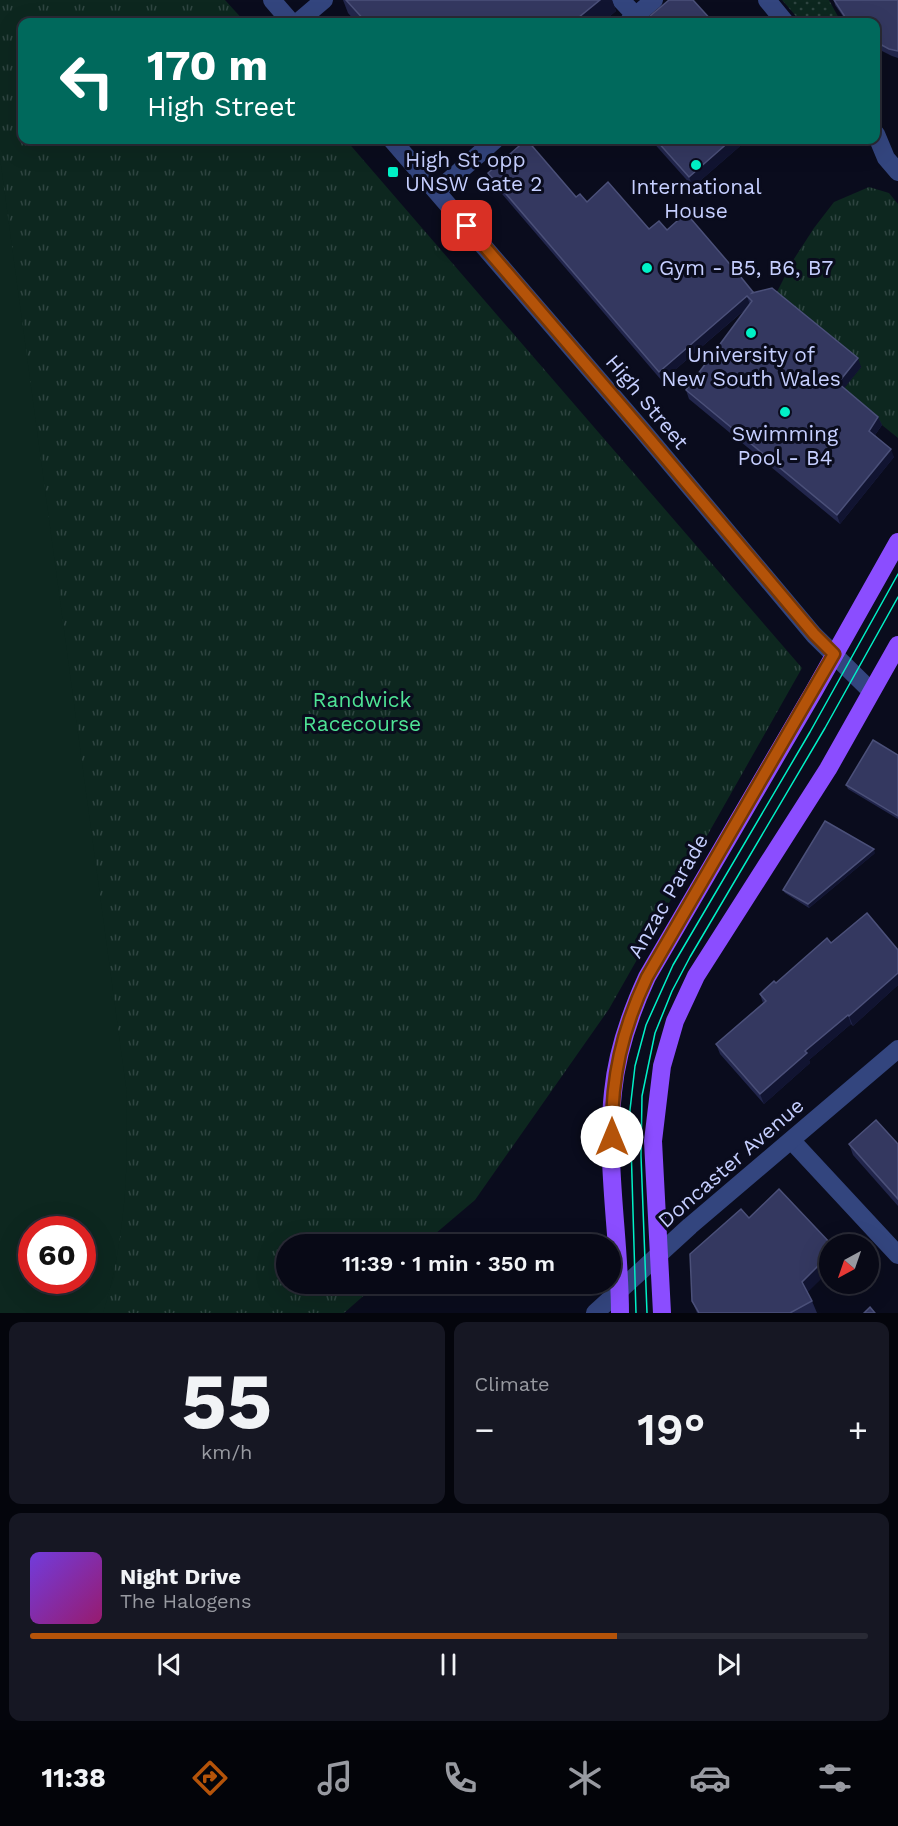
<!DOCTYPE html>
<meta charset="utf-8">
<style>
body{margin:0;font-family:"Work Sans",sans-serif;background:#161723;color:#f1f3f6;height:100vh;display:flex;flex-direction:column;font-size:22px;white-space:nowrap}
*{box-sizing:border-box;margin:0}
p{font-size:20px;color:#989aa1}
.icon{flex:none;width:33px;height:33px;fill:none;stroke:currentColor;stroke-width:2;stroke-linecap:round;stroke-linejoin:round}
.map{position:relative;height:1313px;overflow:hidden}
.panel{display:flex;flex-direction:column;gap:9px;padding:9px;background:#04050c;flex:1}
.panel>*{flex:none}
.guide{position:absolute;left:18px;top:18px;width:862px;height:126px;border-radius:12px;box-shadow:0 6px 24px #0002,0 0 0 2px #292a35;background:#00695c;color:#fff;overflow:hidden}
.needle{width:39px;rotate:220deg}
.buttons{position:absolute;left:819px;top:1234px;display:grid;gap:12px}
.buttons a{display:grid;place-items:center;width:60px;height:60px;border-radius:50%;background:#080916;box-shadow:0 6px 24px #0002,0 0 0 2px #292a35;font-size:30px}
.speed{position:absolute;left:18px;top:1216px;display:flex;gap:12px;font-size:30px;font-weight:700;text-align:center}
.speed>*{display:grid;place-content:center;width:78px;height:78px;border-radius:50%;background:#080916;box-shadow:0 6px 24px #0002,0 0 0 2px #292a35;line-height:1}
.speed .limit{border:9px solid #d22;background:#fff;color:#111}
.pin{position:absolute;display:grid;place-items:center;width:51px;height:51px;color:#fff;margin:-26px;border-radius:12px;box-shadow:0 3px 9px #0006}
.me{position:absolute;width:66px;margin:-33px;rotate:0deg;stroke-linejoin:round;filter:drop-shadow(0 0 4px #0008)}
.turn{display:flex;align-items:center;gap:21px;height:126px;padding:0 30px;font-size:27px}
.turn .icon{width:78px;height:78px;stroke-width:2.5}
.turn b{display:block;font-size:42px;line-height:51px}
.big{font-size:45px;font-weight:600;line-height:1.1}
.panel .card{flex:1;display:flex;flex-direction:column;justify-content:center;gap:9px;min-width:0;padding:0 21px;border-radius:12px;background:#161723}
.panel .dial{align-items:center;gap:0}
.dial b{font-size:78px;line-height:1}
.song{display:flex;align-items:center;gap:18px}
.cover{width:72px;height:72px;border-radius:9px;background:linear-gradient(135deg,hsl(260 70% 55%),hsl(320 70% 35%))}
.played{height:6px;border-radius:3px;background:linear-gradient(90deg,#b45309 70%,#292a35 70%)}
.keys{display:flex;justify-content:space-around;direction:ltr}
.heat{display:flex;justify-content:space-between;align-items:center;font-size:33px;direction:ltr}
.panel .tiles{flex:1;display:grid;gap:9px;grid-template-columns:1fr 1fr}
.card:last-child{grid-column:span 2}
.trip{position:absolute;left:276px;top:1234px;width:345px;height:60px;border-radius:30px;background:#080916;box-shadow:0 6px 24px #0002,0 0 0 2px #292a35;font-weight:600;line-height:60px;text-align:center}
.dock{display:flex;height:96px;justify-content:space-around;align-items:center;background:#030409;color:#989aa1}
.dock .icon{width:42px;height:42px}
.dock .current{color:#b45309}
.dock b{font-size:27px;color:#f1f3f6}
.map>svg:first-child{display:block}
</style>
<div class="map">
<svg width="898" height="1313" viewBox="0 0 898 1313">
<defs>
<pattern id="grass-dots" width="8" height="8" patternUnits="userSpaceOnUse" patternTransform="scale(1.5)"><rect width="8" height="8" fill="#0d271f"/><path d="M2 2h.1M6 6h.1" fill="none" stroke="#2f4541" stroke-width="1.8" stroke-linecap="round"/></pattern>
<pattern id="park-tufts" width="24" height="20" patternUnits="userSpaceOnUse" patternTransform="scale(1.5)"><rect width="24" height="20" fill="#0d271f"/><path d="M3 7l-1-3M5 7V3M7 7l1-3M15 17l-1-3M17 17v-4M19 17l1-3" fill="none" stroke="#2f4541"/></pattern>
</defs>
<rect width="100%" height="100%" fill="#0a0c1d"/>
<polygon fill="url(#grass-dots)" points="782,0 829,0 841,22 801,22"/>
<g fill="url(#park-tufts)" fill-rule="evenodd">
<path d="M 0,0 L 225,0 L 245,22 L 22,22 L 22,140 L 346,140 L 802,668 L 609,1009 L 475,1200 L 422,1245 L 286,1245 L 286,1284 L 377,1284 L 344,1313 L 0,1313 ZM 32,1230 L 82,1230 L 82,1281 L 32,1281 Z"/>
<polygon points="869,187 889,193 898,204 898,438 841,392 861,367 775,296 792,262 814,228 834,202"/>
</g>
<path fill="#0d271f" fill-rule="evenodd" d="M 0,158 L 126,1087 C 129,1162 126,1240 103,1313 L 0,1313 ZM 32,1230 L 82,1230 L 82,1281 L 32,1281 Z"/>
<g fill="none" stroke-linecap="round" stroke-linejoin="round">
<g stroke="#33457e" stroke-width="18">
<polyline points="272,0 291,22"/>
<polyline points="621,0 636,16"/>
<polyline points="767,0 785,22"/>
<polyline points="298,22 324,0"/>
<polyline points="628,22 654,0"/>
<polyline points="876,134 886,158 898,172"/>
<polyline points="392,140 642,430 814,635 871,691"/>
<polyline points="437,191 495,140"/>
<polyline points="792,1141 898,1255"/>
<polyline points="595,1313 690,1226 898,1049"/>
</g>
<g stroke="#8b4dff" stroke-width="18">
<path d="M 620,1313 C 620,1240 605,1165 613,1092 C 617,1051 630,1014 647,977 L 814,691 L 898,542"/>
<polyline points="662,1313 653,1141 662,1066 675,1021 696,976 828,769 898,645"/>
</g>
<g stroke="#00f1c7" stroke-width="1.5">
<polyline points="636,1313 630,1110 635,1066 646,1025 673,965 810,732 898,574"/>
<polyline points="647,1313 641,1156 642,1096 655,1033 672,991 690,957 825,728 898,597"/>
</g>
</g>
<g fill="#22264c">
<polygon points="343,0 612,0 616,11 603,22 356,22 348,13"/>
<polygon points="834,0 898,0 898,58 892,56 876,48 876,22 847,22 835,5"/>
<polygon points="651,140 747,140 693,187"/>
<polygon points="488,173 576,197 649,229 667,230 753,292 861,367 844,388 878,417 882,425 875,435 894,457 840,524 689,399 686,390 748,307 662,381 491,181"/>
<polygon points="898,755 898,819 848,789 846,785"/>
<polygon points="875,853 809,908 785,893 783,890"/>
<polygon points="831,943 898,950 898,985 853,1026 851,1024 809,1060 810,1063 764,1104 720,1054 716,1044 763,1003 760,994 776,983"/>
<polygon points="849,1144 898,1144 898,1206 853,1155"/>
<polygon points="749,1218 830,1245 830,1270 807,1292 812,1301 817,1313 697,1313 692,1301"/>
</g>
<g fill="#111431">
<polygon points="600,0 612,0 616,11 603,22 573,22"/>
<polygon points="731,140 747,140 693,187 689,177"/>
<polygon points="747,296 750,305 662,381 659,372"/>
<polygon points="858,358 861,367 841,392 838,383"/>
<polygon points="878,417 882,425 872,439 869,431"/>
<polygon points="891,449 894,457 840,524 837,515"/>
<polygon points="874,849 875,853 809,908 808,904"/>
<polygon points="898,973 898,985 853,1026 849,1016"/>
<polygon points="848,1015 851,1024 809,1060 810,1063 764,1104 760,1094 805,1051"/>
<polygon points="830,1254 830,1270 806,1294 802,1282"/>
</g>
<g fill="#343860" stroke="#4b5079" stroke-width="1.5">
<polygon points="346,0 600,0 573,22 366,22"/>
<polygon points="669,0 693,0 713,22 643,22"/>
<polygon points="834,0 898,0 898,51 889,49 876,42 876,22 850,22 847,20"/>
<polygon points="526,140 527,140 576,197 580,194 587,202 608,182 649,229 659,221 667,230 686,213 740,276 753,292 752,293 772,288 858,358 838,383 878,417 869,431 891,449 837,515 686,390 752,301 747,296 659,372 488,173"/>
<polygon points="656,140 731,140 689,177"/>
<polygon points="873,740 898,755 898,816 846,785"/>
<polygon points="825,821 874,849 808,904 783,890"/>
<polygon points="867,913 898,950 898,973 849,1016 848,1015 805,1051 807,1053 760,1094 716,1044 766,1001 760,994 774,981 776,983 827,938 831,943"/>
<polygon points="876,1120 898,1144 898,1199 849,1144"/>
<polygon points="779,1189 832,1245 830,1245 830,1254 802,1282 812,1301 790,1313 699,1313 692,1301 690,1254 741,1209 749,1218"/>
<polygon points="870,1307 875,1313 864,1313"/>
</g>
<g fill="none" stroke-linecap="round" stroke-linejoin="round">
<g stroke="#753606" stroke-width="15">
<path id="route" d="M 467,226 L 642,430 L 814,634 L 834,654 L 647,977 C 622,1030 611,1078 612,1137"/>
</g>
<use href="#route" stroke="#b45309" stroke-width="10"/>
</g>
<g fill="#00f1c7" stroke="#0a0c1d" stroke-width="2">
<circle cx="696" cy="165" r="6"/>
<rect x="387" y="166" width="12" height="12" rx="3"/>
<circle cx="647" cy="268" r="6"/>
<circle cx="751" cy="333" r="6"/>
<circle cx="785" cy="412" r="6"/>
</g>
<g text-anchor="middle" stroke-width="6" stroke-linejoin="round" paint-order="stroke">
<g font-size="21" fill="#c6cfff" stroke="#0a0c1d">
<text x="405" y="167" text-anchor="start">High St opp<tspan x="405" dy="24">UNSW Gate 2</tspan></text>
<text x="696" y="194">International<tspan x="696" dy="24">House</tspan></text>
<text x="659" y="275" text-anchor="start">Gym - B5, B6, B7</text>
<text x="751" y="362">University of<tspan x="751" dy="24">New South Wales</tspan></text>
<text x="785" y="441">Swimming<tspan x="785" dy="24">Pool - B4</tspan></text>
</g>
<g font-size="21" fill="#c6cfff" stroke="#0a0c1d">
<text transform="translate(647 402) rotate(50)" y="7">High Street</text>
<text transform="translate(668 896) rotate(-60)" y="7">Anzac Parade</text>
<text transform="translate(731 1163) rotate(-41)" y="7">Doncaster Avenue</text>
</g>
<g font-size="21" fill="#4ee395" stroke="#0a0c1d">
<text x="362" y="707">Randwick<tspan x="362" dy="24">Racecourse</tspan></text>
</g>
</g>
</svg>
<div class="buttons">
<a><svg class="needle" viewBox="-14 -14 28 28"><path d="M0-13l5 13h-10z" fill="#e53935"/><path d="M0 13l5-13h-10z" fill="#989aa1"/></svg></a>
</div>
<div class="speed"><div class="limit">60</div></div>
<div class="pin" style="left:467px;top:226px;background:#d93025"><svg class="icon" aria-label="arrive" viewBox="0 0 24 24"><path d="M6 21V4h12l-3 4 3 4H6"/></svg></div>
<svg class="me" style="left:612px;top:1137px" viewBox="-20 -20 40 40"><circle r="19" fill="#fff"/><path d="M0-13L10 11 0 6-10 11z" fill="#b45309"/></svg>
<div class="trip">11:39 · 1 min · 350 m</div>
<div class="guide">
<div class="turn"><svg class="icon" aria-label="left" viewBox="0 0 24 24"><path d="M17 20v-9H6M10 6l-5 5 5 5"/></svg><div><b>170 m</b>High Street</div></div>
</div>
</div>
<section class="panel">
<div class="tiles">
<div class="card dial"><b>55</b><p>km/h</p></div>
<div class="card"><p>Climate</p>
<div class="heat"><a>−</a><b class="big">19°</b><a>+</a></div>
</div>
<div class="card">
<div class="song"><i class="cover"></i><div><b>Night Drive</b><p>The Halogens</p></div></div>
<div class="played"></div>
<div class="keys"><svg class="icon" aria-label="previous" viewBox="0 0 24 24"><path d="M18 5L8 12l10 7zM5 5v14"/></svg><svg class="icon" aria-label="pause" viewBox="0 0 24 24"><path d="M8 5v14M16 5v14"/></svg><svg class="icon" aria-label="next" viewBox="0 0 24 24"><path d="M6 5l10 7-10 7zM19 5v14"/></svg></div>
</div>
</div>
</section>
<nav class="dock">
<b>11:38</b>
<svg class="icon current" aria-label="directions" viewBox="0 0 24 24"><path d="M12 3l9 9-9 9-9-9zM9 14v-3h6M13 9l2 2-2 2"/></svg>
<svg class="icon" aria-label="music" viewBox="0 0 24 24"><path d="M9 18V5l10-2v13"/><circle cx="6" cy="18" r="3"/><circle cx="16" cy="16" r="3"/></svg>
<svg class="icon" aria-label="phone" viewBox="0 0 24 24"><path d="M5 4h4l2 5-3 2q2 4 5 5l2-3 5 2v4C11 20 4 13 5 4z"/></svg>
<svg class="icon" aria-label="climate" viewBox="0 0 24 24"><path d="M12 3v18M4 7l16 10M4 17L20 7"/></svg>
<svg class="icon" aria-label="car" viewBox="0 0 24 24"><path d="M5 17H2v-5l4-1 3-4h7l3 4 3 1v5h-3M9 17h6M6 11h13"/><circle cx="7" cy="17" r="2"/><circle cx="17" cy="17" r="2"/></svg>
<svg class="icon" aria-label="filters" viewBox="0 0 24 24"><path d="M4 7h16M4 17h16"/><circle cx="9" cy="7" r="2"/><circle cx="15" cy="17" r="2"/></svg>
</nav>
